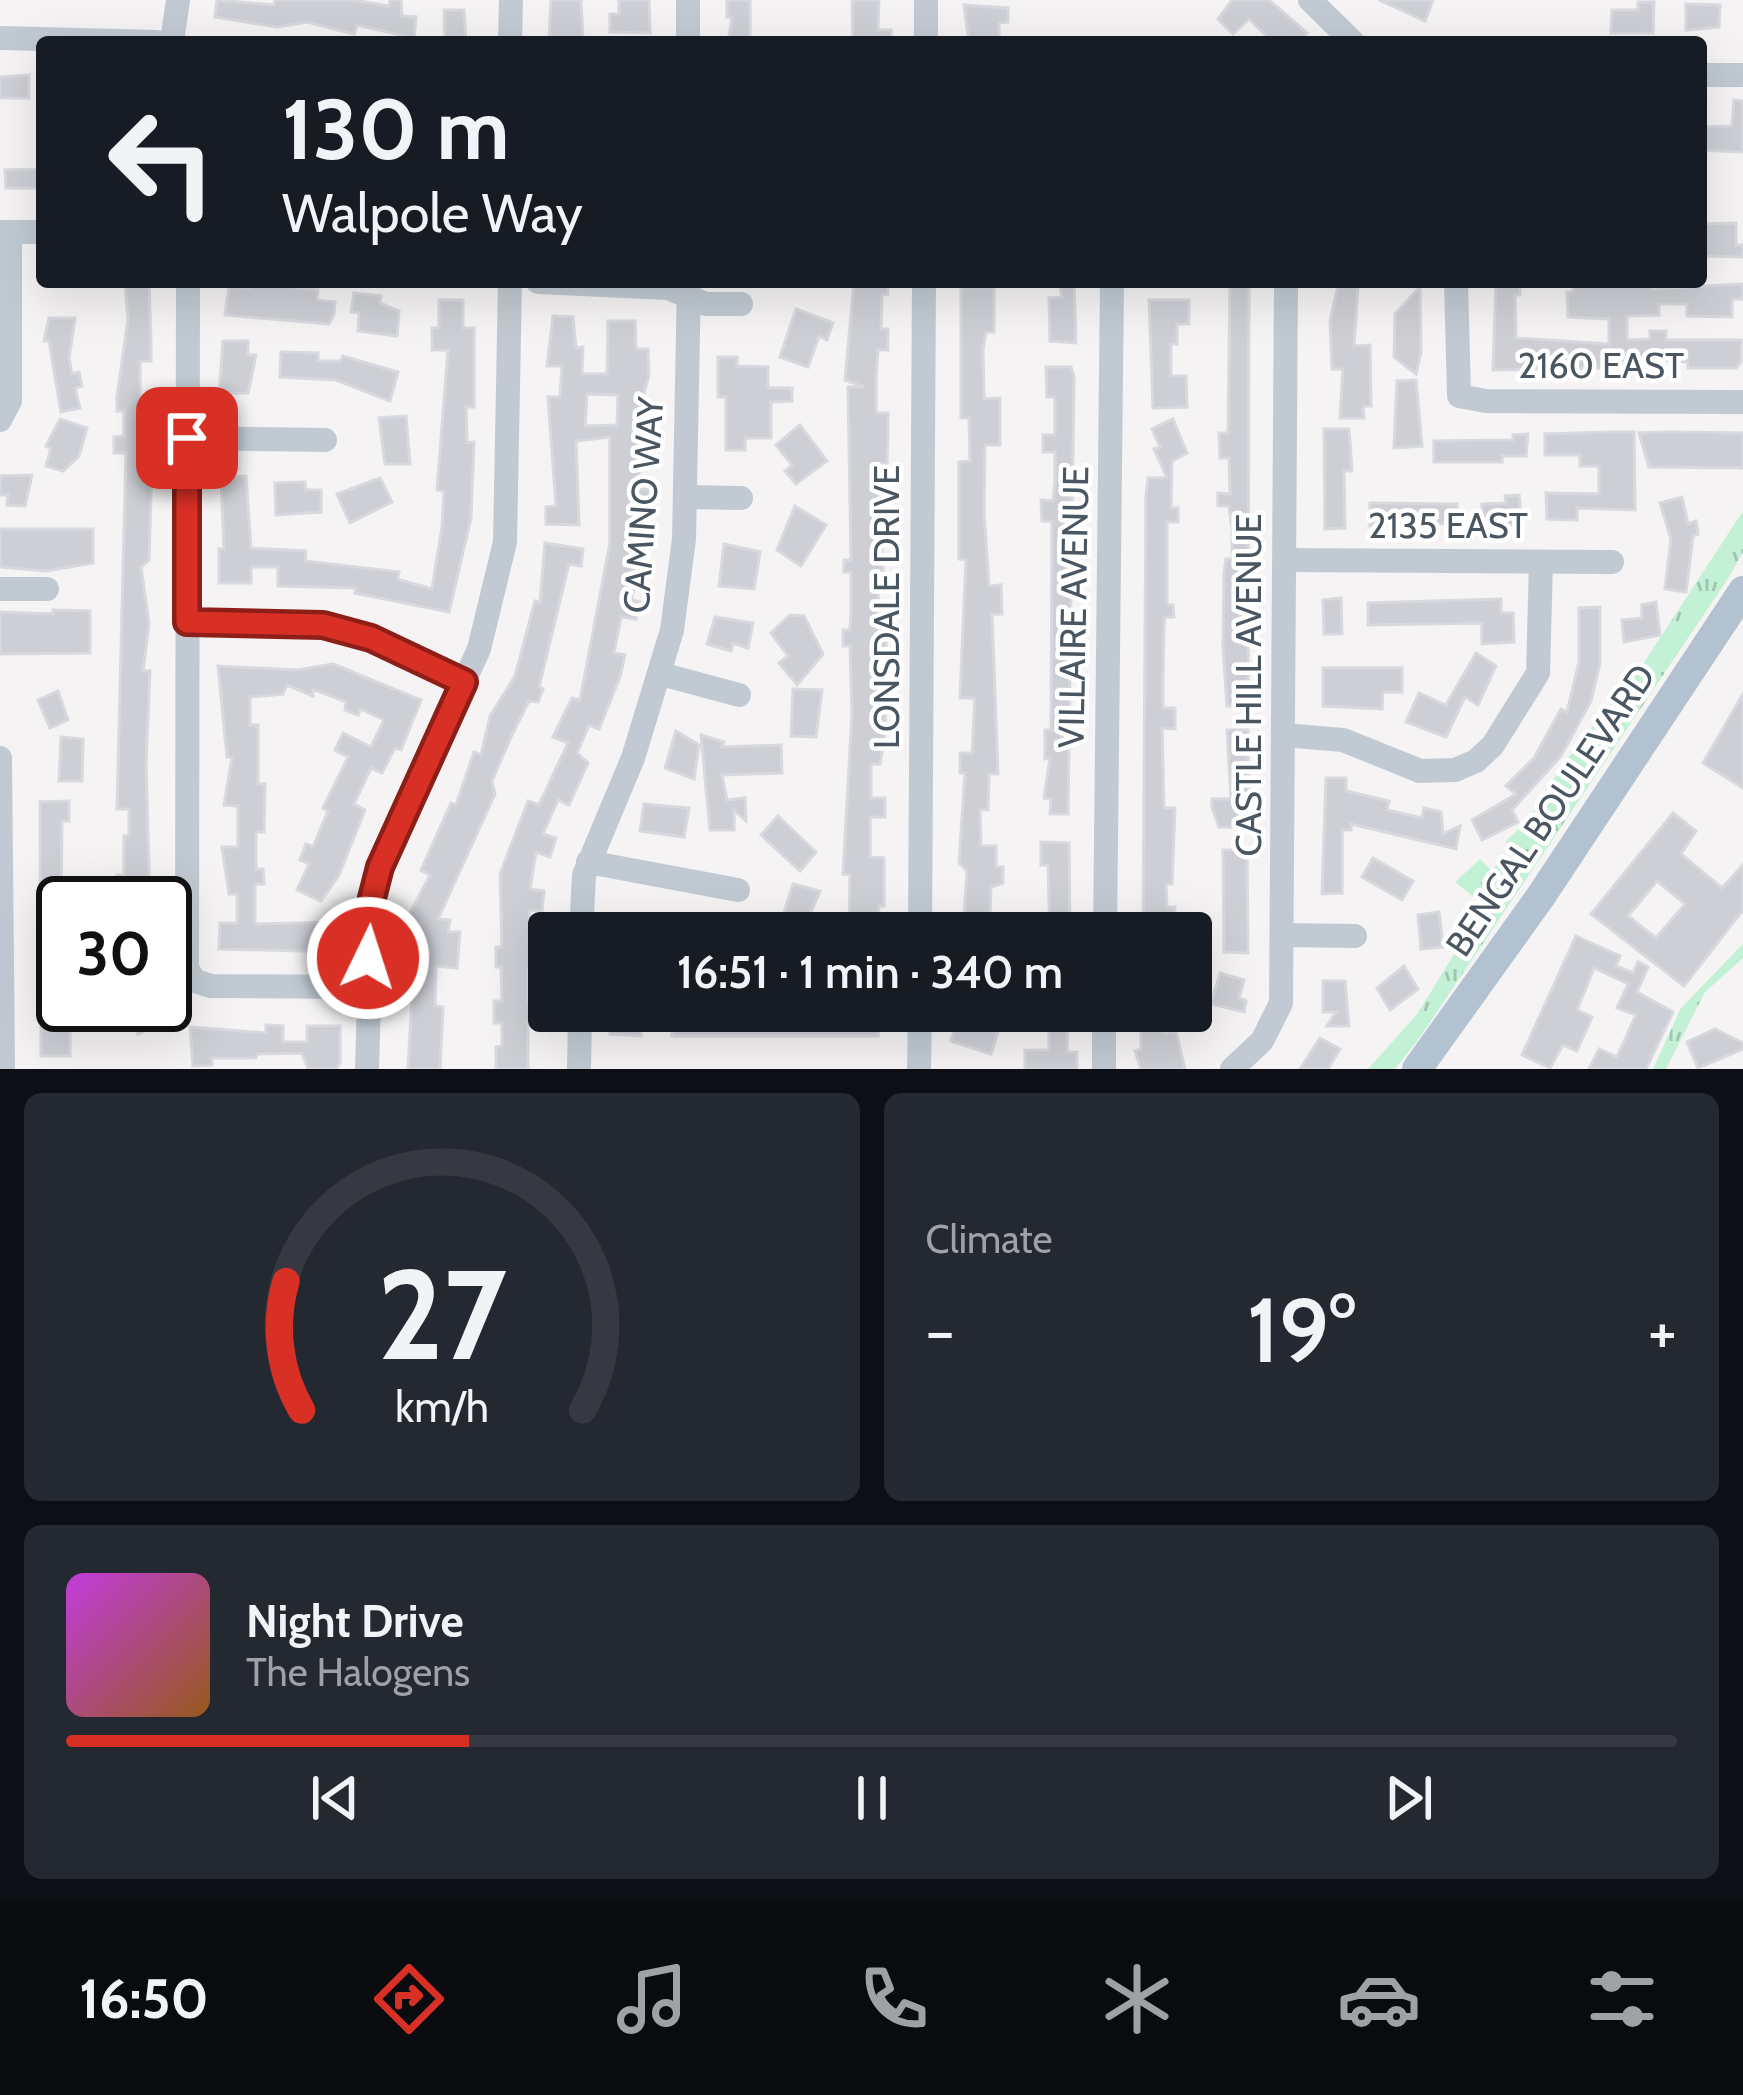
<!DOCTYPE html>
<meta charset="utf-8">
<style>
body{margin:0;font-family:Cabin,sans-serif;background:#242831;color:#f1f3f6;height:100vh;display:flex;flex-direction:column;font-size:45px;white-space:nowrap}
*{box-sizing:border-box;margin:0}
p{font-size:39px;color:#9ea1a6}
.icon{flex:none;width:66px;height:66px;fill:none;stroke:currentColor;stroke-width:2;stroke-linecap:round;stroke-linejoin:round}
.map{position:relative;height:1069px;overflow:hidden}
.panel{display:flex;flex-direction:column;gap:24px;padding:24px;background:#0d0f14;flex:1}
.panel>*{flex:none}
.hud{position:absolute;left:36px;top:36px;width:1671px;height:252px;border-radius:12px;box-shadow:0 12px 48px #0002;background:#171b24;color:#f1f3f6;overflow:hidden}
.speed{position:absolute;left:36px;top:876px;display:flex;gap:24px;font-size:60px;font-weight:700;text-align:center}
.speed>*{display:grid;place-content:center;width:156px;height:156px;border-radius:50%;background:#171b24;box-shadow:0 12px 48px #0002;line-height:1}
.speed .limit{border:6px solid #111;border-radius:18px;background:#fff;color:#111}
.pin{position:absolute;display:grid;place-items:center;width:102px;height:102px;color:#fff;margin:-51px;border-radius:24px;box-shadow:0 6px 18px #0006}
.me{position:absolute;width:132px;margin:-66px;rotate:4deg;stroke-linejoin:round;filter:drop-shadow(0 0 9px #0008)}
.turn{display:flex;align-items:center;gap:42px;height:252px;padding:0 48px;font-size:54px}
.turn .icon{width:156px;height:156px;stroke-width:2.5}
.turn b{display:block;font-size:84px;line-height:102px}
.big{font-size:90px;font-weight:600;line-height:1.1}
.panel .card{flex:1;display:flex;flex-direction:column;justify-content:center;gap:18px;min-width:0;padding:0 42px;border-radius:18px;background:#242831}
.panel .dial{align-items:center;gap:0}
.dial svg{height:312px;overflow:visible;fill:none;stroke:#363941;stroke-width:7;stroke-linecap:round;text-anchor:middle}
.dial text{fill:#f1f3f6;stroke:none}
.song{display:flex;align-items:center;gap:36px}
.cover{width:144px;height:144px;border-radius:18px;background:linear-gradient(135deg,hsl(290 70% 55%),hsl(30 70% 35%))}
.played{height:12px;border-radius:6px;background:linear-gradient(90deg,#d93025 25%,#363941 25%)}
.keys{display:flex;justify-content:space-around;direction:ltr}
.heat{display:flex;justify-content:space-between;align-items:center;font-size:66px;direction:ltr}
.panel .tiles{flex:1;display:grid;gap:24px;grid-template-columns:1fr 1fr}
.card:last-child{grid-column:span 2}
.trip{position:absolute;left:528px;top:912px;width:684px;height:120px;border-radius:12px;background:#171b24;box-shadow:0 12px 48px #0002;font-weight:600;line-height:120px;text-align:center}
.menu{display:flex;height:192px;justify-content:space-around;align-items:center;background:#090b0e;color:#9ea1a6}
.menu .icon{width:84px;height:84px}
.menu .current{color:#d93025}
.menu b{font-size:54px;color:#f1f3f6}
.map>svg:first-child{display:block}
</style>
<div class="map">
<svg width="1743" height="1069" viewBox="0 0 1743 1069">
<defs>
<pattern id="grass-tufts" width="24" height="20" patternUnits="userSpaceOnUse" patternTransform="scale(3)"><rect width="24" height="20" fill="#c3f1d5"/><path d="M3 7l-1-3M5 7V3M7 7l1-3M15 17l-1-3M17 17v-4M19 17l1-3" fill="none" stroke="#a0c6b0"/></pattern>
</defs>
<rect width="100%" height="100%" fill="#f5f3f3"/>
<g fill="url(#grass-tufts)">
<polygon points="1743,511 1743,552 1729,577 1418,1040 1395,1069 1368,1069 1418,1013 1484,905 1455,882 1480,859 1491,870 1512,854 1506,841 1528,820 1563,764 1645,661"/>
<polygon points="1743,944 1743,958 1705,992 1666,1069 1653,1069 1681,1008"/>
</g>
<g fill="#cdcfd5" stroke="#d7d9de" stroke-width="3" fill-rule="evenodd">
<polygon points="217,0 274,5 275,0 353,0 389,6 390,0 401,0 402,16 416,17 414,38 357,25 354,34 307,22 277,27 215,17"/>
<polygon points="551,0 581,0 583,42 549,42"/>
<polygon points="619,0 649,0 650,33 610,32 610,14 619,14"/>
<polygon points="727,0 750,0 750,42 728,42 732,17 727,17"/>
<polygon points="852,0 879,0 878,30 891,30 891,42 853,42"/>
<polygon points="1232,0 1269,0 1307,33 1299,42 1272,41 1249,19 1233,34 1218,19"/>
<polygon points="1379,0 1433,0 1425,21"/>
<polygon points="1638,2 1654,2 1653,33 1611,33 1612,10 1638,10"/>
<polygon points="1686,4 1720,5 1719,27 1686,30"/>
<polygon points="964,5 1008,8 1008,22 999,23 999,42 969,42"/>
<polygon points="444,10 464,10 466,42 445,42"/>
<polygon points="29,75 29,98 0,98 0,77"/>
<polygon points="1734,100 1743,101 1743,152 1701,150 1701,127 1732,126"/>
<polygon points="42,169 42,188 6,188 5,170"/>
<polygon points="1736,223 1736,245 1743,245 1743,257 1703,256 1701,224"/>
<polygon points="125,282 149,282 151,343 151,361 140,361 140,402 154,402 149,560 141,567 149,623 143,671 150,671 146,763 150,903 117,903 117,875 124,875 124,836 129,836 129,809 117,809 126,453 114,453 114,437 124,436 124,411 117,411 117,397 128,320"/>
<polygon points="252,282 318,290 317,300 335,302 334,314 329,324 225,315 229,286 251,288"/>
<polygon points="854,282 887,282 888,294 882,295 881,329 888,329 888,350 878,350 876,380 876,413 888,413 888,432 887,464 879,464 879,502 886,501 886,523 880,524 884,579 878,579 879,641 886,641 885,734 880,764 871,764 871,798 885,798 885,817 870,817 870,857 884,858 884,906 879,906 877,932 849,931 850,875 843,874 852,713 850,646 843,646 843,630 850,630 851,613 851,572 844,572 844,560 851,560 848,387 864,387 845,380"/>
<polygon points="1059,282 1074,282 1076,343 1050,341 1049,298 1062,297"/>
<polygon points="1230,282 1249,282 1248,706 1227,706 1223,647 1224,573 1226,559 1232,559 1232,529 1229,506 1218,506 1218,493 1230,494 1229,458 1220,458 1219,433 1228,433"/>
<polygon points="1496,282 1520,282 1520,295 1515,295 1516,338 1609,344 1609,319 1568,317 1567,292 1573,292 1574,282 1652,283 1652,289 1743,284 1743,299 1732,299 1732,317 1687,316 1687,304 1659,304 1659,315 1627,316 1627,340 1650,339 1650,331 1666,331 1666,340 1741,340 1741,362 1736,368 1688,368 1688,362 1662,360 1662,367 1493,370"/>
<polygon points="1338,286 1358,286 1354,346 1370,345 1371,406 1363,406 1364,418 1340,418 1343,369 1332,369 1330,321"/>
<polygon points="961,287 994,287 994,332 986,332 983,349 984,399 1000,398 1000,445 985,445 984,512 989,586 1001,585 1002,614 992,614 998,774 989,774 988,810 980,809 981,846 996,846 996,867 1003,867 1003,883 991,887 990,915 997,915 997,933 963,933 967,871 959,863 965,773 960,773 960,753 972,753 975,698 960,698 966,560 959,559 959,462 970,461 969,418 961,418"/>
<polygon points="1420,287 1421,352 1416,374 1394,357 1395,314"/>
<polygon points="354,293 381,296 380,303 399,311 397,336 358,331 359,313 351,312"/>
<polygon points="439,300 463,300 463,328 474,328 474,407 466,407 467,443 474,442 471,518 449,612 355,593 356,588 278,586 278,567 251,567 251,583 219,583 219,549 224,549 221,477 246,476 251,548 306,551 305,561 399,572 397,579 432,589 442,527 444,491 437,490 448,350 432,350 432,328 439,328"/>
<polygon points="1149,300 1189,300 1189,324 1177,324 1177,344 1171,344 1171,376 1186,376 1187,407 1153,408"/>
<polygon points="796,309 833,323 827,340 819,336 808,367 780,357"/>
<path d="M 553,316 L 573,317 L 576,348 L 583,347 L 582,374 L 607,374 L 608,321 L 635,321 L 636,349 L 648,349 L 649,375 L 643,397 L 648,452 L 639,452 L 639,489 L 650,489 L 648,508 L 634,508 L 632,545 L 645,546 L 631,600 L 640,602 L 636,619 L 621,617 L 614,653 L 625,655 L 620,677 L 599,729 L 589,725 L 577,753 L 588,763 L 569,805 L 558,800 L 543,834 L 556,838 L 550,857 L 536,852 L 530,889 L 544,891 L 542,911 L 529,910 L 530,948 L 541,949 L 541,969 L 528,968 L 528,1004 L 541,1004 L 541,1023 L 528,1023 L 528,1069 L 496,1069 L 496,1047 L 502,1046 L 502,1023 L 494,1023 L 494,1001 L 502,1001 L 501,967 L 496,967 L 496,947 L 502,947 L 500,874 L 528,801 L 539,805 L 568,743 L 553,737 L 572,698 L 580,700 L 610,543 L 610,437 L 576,441 L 579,525 L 546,524 L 546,507 L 556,506 L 548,397 L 560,397 L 562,366 L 547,366 ZM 587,394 L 618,395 L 617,425 L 585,426 Z"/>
<polygon points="49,318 75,318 69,359 72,374 79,372 82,386 75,388 80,408 61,412 49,341 44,341"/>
<polygon points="223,341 248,341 248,355 256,355 248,393 219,394"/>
<polygon points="281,352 318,353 318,361 341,361 343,356 398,372 390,401 336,380 280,377"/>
<polygon points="718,357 737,357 737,366 768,367 768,388 792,388 792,401 771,402 771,438 745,438 745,450 726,450 726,397 718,397"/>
<polygon points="1046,367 1071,367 1074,377 1068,814 1050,814 1051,799 1044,798 1050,758 1045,759 1045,730 1051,730 1052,521 1042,521 1041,500 1053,501 1055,482 1055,452 1043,452 1043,435 1055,435 1055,397 1047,397"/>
<polygon points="1416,380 1422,446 1394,448 1397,381"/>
<polygon points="406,416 410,464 385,464 379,418"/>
<polygon points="60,419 87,428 79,456 63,471 46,466 51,448 46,446"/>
<polygon points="1173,419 1187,453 1172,461 1171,508 1178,508 1178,522 1167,522 1167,605 1173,605 1174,617 1165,617 1164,624 1163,674 1163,708 1175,708 1175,729 1162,728 1164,808 1175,808 1172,884 1166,884 1167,907 1175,907 1174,933 1143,933 1146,496 1148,478 1167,478 1154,449 1160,447 1152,429"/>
<polygon points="800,425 827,461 796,484 785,471 792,465 776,445"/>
<polygon points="1324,429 1349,429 1352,471 1344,471 1345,528 1325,529"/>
<polygon points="1613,432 1634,432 1635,510 1577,508 1577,520 1547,519 1546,493 1599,494 1599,466 1580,466 1580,455 1545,455 1545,434"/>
<polygon points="1667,432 1743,433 1743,468 1649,467 1639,433"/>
<polygon points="1528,434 1526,456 1502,456 1502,462 1434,462 1434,441 1513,440 1513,435"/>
<polygon points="32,475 25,506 7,505 8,495 0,495 0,476"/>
<polygon points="380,478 392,502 350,523 337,494"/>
<polygon points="305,482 305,490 321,490 321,512 276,515 275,483"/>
<polygon points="1519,495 1522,525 1482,526 1482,504 1506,503 1505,496"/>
<polygon points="1682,497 1688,524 1696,521 1698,534 1693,536 1686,592 1665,589 1671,539 1660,503"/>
<polygon points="1370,503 1457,504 1458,523 1370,526"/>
<polygon points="795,506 826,525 801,566 777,550"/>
<polygon points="0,529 93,529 93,563 46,571 0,567"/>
<polygon points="545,543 583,549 581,566 569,564 539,687 543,689 538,702 529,701 511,737 492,781 495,794 438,919 450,920 448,932 460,932 457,968 436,966 435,1006 443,1007 440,1069 408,1069 412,997 407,997 406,977 415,977 418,937 407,936 408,917 430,875 421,870 451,803 456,805 474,752 481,755 490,716 515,676 535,601 540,603"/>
<polygon points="724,544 760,552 754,589 719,586"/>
<polygon points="1341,598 1342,634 1324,634 1323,600"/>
<polygon points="1501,599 1501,613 1513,613 1514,642 1482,644 1482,623 1368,625 1368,603"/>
<polygon points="1656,602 1660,635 1624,642 1622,620 1642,618 1642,605"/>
<polygon points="1600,607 1600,663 1591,701 1561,756 1512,810 1518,822 1482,840 1472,820 1516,794 1506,786 1534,758 1561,709 1567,712 1579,662 1579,608"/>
<polygon points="53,610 90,611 90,653 0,654 0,612 53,614"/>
<polygon points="790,615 804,616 823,654 797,685 779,663 788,656 771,633"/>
<polygon points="715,617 753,623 748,648 733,643 731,651 707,644"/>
<polygon points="1476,653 1496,666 1478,705 1465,697 1446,737 1406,722 1419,693 1446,705"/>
<polygon points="333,664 421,700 401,750 395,748 382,773 371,768 354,804 365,810 339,875 321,901 297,890 309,864 300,860 306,844 313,847 328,811 323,808 348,757 335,750 343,733 371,747 384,720 361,709 358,715 345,710 346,702 313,689 313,696 287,685 283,694 250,697 250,725 258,725 258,784 265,784 264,832 256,832 256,869 263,869 264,884 255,884 255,924 340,922 340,952 219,949 220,923 237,923 237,894 229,894 222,847 238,847 238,806 224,805 232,757 227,757 218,666 297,670"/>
<polygon points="1323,668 1402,668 1402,692 1383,692 1382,709 1323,706"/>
<polygon points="793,689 822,690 816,737 791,736"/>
<polygon points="58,691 68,720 50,728 38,700"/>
<polygon points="1743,694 1743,788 1703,763"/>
<polygon points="1227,730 1248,730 1249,804 1237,803 1237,827 1219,827 1212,808 1212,799 1231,799"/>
<polygon points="676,731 699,745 694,779 665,768"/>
<polygon points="701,735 724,742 722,747 781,745 782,773 722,775 727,800 745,798 746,821 734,810 734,830 710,830"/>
<polygon points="61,737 83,739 82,781 59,781"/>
<polygon points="1326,778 1346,778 1346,791 1389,801 1387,810 1422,818 1424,808 1441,812 1443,834 1460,826 1456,849 1351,824 1351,830 1342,830 1342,893 1322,894"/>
<polygon points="69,801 69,821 62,821 60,1010 64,1010 64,1029 70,1029 70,1056 41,1056 40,802"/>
<polygon points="644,804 689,808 684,837 640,831"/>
<path d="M 1673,813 L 1696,831 L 1681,854 L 1722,888 L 1743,865 L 1743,910 L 1684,986 L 1591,914 ZM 1657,881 L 1685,904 L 1656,938 L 1628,916 Z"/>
<polygon points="778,816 816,852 800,871 761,835"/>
<polygon points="1041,842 1069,843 1070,933 1050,933 1048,865 1041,865"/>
<polygon points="1223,850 1247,850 1248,953 1224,952"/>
<polygon points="1373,858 1413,881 1402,900 1362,877"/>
<polygon points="793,884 820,891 804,928 782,919"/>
<polygon points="1439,912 1443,947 1421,949 1418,915"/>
<polygon points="629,915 651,916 671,932 677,917 716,933 629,933"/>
<polygon points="1576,936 1620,956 1616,966 1633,973 1638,962 1648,967 1637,992 1673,1012 1646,1069 1589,1069 1599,1049 1617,1057 1636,1015 1617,1008 1628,984 1594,968 1577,1010 1592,1017 1577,1051 1563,1045 1550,1068 1522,1055"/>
<polygon points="1404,966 1418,989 1390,1010 1377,988"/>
<polygon points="1220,973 1244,980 1239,998 1246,1001 1244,1012 1211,1004"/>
<polygon points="1323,981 1345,981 1349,1026 1327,1026 1336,1012 1323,1012"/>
<polygon points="122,1005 147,1005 157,1025 138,1034"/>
<polygon points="610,1011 634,1011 634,1018 641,1018 641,1036 610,1034"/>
<polygon points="672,1011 861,1011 880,1012 878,1036 672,1036"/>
<polygon points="1049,1011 1068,1011 1067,1052 1077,1052 1077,1069 1025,1069 1025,1050 1049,1050"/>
<polygon points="1163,1011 1164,1032 1176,1032 1185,1069 1141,1069 1135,1051 1141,1049 1141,1012"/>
<polygon points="959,1014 998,1032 991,1054 951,1041"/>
<polygon points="266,1025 283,1026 283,1042 307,1042 307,1026 340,1026 340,1063 336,1069 308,1069 302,1053 257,1054 256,1058 212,1058 212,1065 193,1066 190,1027 266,1033"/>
<polygon points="1715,1029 1743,1043 1743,1049 1698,1068 1687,1042"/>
<polygon points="1320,1038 1340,1049 1328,1069 1300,1069"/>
</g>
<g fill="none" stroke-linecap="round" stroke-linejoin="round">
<g stroke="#c1cad2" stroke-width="24">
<polyline points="1310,0 1353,42"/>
<polyline points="0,38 156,42"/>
<polyline points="172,42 178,0"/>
<polyline points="510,42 511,0"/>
<polyline points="688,42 688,0"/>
<polyline points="926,42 926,0"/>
<polyline points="1701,75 1743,75"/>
<polyline points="0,232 42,232"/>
<polyline points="188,282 187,969 195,981 211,986 368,987"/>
<polyline points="538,282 668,288 706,304 741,304"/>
<polyline points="1456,282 1459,396 1486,401 1743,402"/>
<polyline points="0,420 10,401 10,232"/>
<polyline points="187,438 325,440"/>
<polyline points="686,497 741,498"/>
<polyline points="1285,560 1612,562"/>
<polyline points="0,589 47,589"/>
<polyline points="187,622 323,624 371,638 464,682"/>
<polyline points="661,674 739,695"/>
<polyline points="1283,735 1343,740 1420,771 1455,770 1476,761 1493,745 1538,673 1541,562"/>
<polyline points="0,758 3,1069"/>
<polyline points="588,862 738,890"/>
<polyline points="581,933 584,875 633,758 672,630 684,539 689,282"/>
<polyline points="920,933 924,282"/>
<polyline points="1105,933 1112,282"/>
<polyline points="1282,935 1355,936"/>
<polyline points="367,1069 372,898 391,840 479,649 505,542 510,282"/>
<polyline points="579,1069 580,1011"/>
<polyline points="919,1069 920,1011"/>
<polyline points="1104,1069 1104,1011"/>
<polyline points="1232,1069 1262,1041 1281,1003 1286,282"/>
</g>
<polyline stroke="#b3c2d1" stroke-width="30" points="1417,1069 1541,896 1743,591"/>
</g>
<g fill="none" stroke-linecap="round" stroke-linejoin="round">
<g stroke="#8d1f18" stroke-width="30">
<polyline id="route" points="187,438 187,622 323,625 371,638 464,682 380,867 372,898 368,958"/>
</g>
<use href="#route" stroke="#d93025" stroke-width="21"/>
</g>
<g text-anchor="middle" stroke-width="9" stroke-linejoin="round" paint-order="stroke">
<g font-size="36" fill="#4a5661" stroke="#fff">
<text x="1601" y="378">2160 EAST</text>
<text transform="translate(643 505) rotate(-86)" y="13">CAMINO WAY</text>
<text x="1448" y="538">2135 EAST</text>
<text transform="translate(886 607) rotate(-90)" y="13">LONSDALE DRIVE</text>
<text transform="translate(1073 607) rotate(-89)" y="13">VILLAIRE AVENUE</text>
<text transform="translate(1248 685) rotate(-90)" y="13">CASTLE HILL AVENUE</text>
<text transform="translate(1550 810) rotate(-56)" y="13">BENGAL BOULEVARD</text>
</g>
</g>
</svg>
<div class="speed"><div class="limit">30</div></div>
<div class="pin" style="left:187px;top:438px;background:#d93025"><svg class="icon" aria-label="arrive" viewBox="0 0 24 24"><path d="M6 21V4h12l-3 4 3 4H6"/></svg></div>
<svg class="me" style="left:368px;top:958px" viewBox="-20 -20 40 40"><circle r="17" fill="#d93025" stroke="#fff" stroke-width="3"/><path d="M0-11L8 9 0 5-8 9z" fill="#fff"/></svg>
<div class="trip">16:51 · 1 min · 340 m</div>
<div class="hud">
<div class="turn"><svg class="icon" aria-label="left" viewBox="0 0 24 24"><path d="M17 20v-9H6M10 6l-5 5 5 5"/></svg><div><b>130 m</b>Walpole Way</div></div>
</div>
</div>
<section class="panel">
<div class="tiles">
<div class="card dial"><svg viewBox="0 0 100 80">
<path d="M14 69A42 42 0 1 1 86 69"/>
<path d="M14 69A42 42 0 0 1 10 36" stroke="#d93025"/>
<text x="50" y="56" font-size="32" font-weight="700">27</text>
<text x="50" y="72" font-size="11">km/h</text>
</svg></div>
<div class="card"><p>Climate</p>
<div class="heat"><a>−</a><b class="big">19°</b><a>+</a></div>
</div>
<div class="card">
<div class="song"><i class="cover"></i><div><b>Night Drive</b><p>The Halogens</p></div></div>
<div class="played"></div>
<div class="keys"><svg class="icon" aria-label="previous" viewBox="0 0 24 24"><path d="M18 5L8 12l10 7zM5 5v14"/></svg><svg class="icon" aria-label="pause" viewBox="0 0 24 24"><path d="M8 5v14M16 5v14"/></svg><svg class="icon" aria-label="next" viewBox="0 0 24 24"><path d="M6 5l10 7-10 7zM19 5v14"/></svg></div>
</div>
</div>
</section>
<nav class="menu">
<b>16:50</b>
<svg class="icon current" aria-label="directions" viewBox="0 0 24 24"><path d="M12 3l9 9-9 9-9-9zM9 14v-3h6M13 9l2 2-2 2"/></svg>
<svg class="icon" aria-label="music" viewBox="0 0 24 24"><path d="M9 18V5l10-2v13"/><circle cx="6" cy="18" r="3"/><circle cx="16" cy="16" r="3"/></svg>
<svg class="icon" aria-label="phone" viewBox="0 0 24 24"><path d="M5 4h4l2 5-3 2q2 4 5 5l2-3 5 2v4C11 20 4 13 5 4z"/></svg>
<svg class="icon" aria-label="climate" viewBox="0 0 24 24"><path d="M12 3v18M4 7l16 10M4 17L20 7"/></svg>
<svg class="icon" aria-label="car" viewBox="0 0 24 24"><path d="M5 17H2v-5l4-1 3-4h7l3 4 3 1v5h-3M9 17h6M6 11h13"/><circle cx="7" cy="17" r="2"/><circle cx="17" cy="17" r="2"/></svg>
<svg class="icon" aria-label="filters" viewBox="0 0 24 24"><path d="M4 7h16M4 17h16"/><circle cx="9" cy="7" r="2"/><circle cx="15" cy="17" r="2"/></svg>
</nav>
